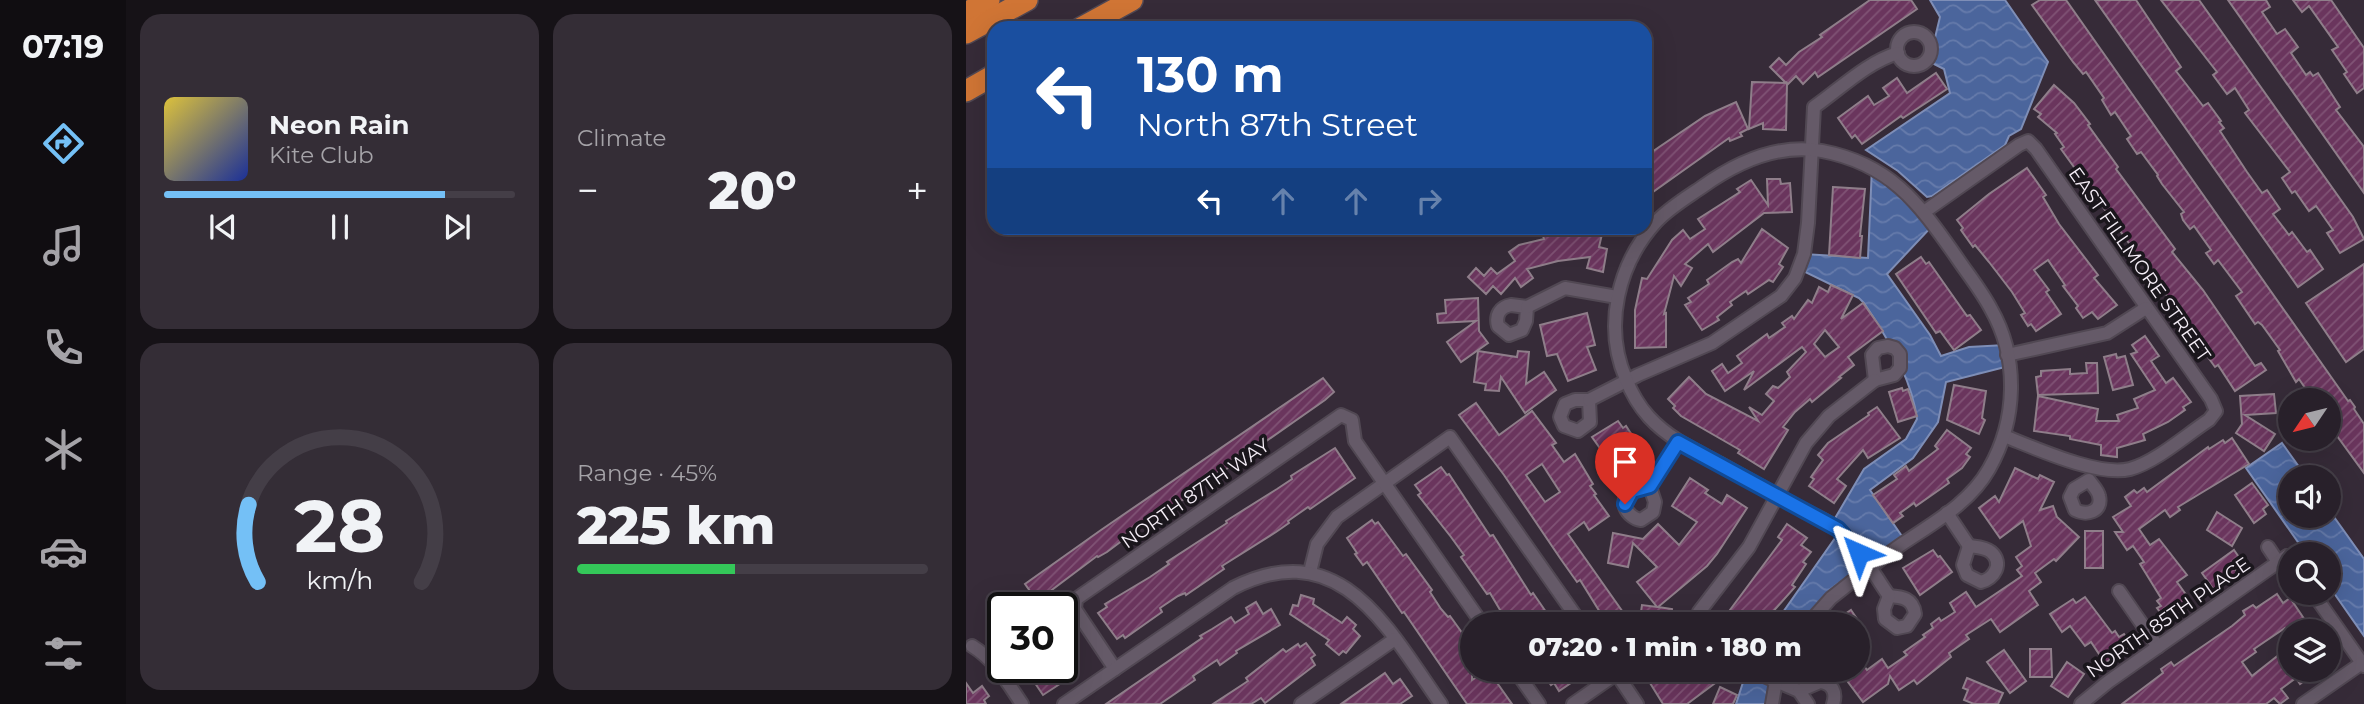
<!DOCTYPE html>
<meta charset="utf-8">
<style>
body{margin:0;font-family:Montserrat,sans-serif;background:#342d36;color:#f1f3f6;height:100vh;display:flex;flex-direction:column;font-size:26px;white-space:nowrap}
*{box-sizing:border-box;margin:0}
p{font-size:23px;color:#a5a3a8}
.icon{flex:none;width:38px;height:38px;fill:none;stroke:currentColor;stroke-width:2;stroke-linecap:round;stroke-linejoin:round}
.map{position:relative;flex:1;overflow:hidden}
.drawer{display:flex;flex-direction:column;gap:14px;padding:14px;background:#161217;width:840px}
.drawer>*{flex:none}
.hud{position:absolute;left:21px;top:21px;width:665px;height:214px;border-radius:21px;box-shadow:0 7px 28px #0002,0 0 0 2px #443e47;background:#1a4fa0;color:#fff;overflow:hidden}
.needle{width:46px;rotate:235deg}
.tools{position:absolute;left:1312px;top:388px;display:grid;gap:14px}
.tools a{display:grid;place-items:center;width:63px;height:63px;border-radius:50%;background:#28202a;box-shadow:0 7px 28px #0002,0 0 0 2px #443e47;font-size:35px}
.speed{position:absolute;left:21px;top:592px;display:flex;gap:14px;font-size:35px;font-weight:700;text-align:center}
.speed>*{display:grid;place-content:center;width:91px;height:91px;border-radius:50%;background:#28202a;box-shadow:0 7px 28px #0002,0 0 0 2px #443e47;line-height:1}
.speed .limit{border:4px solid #111;border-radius:10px;background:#fff;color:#111}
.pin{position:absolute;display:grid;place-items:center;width:60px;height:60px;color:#fff;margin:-72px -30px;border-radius:50% 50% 50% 0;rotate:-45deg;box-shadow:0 0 7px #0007}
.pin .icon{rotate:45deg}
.me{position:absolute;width:77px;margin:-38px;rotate:317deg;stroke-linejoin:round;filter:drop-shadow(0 0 5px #0008)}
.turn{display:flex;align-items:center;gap:24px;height:147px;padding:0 35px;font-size:32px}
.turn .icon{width:91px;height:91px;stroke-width:2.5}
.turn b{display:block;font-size:49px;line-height:60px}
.lanes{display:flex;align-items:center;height:66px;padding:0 35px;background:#0003;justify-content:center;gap:35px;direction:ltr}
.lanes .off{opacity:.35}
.big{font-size:52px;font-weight:800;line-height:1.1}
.drawer .widget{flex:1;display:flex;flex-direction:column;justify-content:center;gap:10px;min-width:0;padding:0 24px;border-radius:21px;background:#342d36}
.drawer .dial{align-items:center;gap:0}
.dial svg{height:182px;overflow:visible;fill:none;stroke:#443e47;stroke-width:7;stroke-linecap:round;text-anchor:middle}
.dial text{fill:#f1f3f6;stroke:none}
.song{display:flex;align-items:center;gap:21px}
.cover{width:84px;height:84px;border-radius:10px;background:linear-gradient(135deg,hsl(50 70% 55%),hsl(230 70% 35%))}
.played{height:7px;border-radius:4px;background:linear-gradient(90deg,#74c0f6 80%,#443e47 80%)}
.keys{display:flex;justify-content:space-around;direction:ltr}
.heat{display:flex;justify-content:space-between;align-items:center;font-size:38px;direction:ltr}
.charge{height:10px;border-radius:5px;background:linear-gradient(90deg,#34c759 45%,#443e47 0)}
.drawer .tiles{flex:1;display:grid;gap:14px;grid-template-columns:repeat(2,1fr)}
.trip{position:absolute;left:494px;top:612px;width:410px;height:70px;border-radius:35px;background:#28202a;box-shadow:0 7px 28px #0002,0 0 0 2px #443e47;font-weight:800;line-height:70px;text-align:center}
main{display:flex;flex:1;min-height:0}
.menu{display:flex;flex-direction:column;width:126px;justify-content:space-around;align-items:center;background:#100d11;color:#a5a3a8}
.menu .icon{width:49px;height:49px}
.menu .active{color:#74c0f6}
.menu b{font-size:32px;color:#f1f3f6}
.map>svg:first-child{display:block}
</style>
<main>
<nav class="menu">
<b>07:19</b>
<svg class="icon active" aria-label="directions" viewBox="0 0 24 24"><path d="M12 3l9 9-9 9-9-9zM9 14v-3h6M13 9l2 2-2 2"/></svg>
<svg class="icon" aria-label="music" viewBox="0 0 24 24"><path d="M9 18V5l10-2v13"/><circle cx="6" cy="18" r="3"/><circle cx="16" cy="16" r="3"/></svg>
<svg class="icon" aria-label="phone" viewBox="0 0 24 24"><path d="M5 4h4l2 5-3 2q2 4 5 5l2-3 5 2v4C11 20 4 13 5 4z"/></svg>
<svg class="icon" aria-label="climate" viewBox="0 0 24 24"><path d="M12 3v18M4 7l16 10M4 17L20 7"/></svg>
<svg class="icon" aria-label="car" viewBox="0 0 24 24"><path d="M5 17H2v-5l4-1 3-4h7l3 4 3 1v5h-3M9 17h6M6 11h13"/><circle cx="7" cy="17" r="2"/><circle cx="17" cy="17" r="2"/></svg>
<svg class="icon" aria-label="filters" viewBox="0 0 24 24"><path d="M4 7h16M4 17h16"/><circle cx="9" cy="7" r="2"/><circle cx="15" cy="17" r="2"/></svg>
</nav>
<section class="drawer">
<div class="tiles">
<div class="widget">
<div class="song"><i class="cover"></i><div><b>Neon Rain</b><p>Kite Club</p></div></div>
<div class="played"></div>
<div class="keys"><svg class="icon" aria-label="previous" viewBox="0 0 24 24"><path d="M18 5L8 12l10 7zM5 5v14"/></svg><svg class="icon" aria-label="pause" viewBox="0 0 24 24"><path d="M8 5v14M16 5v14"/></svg><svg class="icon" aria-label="next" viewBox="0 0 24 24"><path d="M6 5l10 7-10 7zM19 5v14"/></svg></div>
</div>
<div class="widget"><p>Climate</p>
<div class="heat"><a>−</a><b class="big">20°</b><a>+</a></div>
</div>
<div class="widget dial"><svg viewBox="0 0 100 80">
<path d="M14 69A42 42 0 1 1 86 69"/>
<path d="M14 69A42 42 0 0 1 10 35" stroke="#74c0f6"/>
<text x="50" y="56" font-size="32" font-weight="700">28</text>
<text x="50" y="72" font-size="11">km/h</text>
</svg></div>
<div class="widget"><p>Range · 45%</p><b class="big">225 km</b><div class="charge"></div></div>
</div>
</section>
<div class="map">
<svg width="1398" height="704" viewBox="0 0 1398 704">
<defs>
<pattern id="water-waves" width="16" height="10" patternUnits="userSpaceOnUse" patternTransform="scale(1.75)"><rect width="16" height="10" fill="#4b659c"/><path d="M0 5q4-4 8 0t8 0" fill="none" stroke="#667bab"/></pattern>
<pattern id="building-hatch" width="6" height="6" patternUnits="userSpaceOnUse" patternTransform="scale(1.75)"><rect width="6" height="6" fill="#6a355d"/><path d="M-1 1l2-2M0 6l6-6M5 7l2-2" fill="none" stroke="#805375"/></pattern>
</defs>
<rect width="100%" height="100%" fill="#362b38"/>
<g fill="url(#water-waves)" stroke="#7e8eb7" stroke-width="2">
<polygon points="964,0 1039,0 1082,62 1055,129 1043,136 1039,145 966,196 961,197 932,171 900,150 984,93 978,69 966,63 970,54 968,42 974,17"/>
<path d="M 906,167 L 967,225 L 921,274 L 964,335 L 975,356 L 1003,347 L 1039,345 L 1043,366 L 980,382 L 972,422 L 947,458 L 904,490 L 940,542 L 841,625 L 808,625 L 874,531 L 865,525 L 898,469 L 940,439 L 951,419 C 946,379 920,335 898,303 L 893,298 L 833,269 L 838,254 L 902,258 Z"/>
<polygon points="1316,443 1341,478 1325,478 1325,516 1363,516 1363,510 1398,559 1398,636 1363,586 1363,555 1341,555 1280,468"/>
<polygon points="781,670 815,670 806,704 770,704"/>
</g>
<g fill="url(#building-hatch)" stroke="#8f7e8a" stroke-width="2" fill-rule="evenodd">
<polygon points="904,0 945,0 951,9 852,77 849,72 837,84 830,76 822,84 821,83 820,130 797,129 797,123 783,129 786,82 820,83 804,67 813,58 820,65 833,52 856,37 854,35"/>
<polygon points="1074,0 1100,0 1382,401 1384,400 1389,407 1388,409 1398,424 1398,473 1363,425 1363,401 1348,401 1333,379 1330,382 1312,351 1314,350 1296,325 1292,322 1289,324 1270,296 1276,292 1252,260 1248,264 1240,253 1245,250 1228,226 1224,229 1217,220 1215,214 1218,212 1196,184 1191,176 1192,175 1175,152 1171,154 1161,139 1165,136 1149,112 1145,115 1136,100 1138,98 1120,72 1117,74 1107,62 1066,5"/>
<polygon points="1129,0 1170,0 1215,67 1210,71 1237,106 1242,103 1255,121 1253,122 1258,128 1254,131 1281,172 1296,193 1301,190 1314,209 1307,214 1323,235 1326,232 1341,252 1344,250 1357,269 1332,287"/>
<polygon points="1195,0 1233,0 1387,217 1398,239 1374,253 1361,233 1367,230 1353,210 1350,206 1343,211 1329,191 1326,193 1316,178 1324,172 1279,113 1283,110 1269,88 1261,94 1247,75 1251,72"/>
<polygon points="1262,0 1300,0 1304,7 1296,12 1311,34 1319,29 1332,47 1325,53 1340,75 1344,72 1347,76 1352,73 1374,107 1370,110 1398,147 1398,193"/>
<polygon points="1327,0 1365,0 1398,48 1398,88 1391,93 1378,74 1381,72 1366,50 1372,47 1343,6 1336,12"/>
<polygon points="970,73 981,89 937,118 935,116 896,144 889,135 886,138 872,118 902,96 908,105 923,96 917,88 931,78 941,93"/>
<polygon points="1088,85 1108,103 1124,124 1122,125 1152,167 1150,169 1209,249 1206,252 1237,290 1289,366 1295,363 1300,370 1269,391 1252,365 1249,367 1236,349 1202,302 1204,300 1095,149 1098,147 1089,134 1091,133 1072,117 1075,114 1068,109"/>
<polygon points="770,102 782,129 774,133 776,136 764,141 763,138 684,194 679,187 679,167 684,162 680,156 739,116"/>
<polygon points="1061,168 1080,195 1077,197 1093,224 1132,275 1128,278 1151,305 1132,319 1126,312 1117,318 1110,308 1112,306 1097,286 1099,285 1082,260 1068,270 1083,290 1080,292 1095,314 1070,331 1065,324 1062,326 1055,315 1059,313 1046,292 1023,262 1009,245 1007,247 995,230 997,228 991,220 1023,194"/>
<polygon points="801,179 814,179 815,184 824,183 826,212 798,213 747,252 742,244 719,264 726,268 715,286 708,276 698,314 700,313 700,347 669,348 669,310 676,278 681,279 706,240 717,230 724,239 739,229 732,219 774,192 771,189 785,180 802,205"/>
<polygon points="867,187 899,189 894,236 896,236 894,258 863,255"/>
<polygon points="584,228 641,228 636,234 633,247 641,249 637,272 621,268 624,257 592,261 561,269 567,278 555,287 549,278 535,294 527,286 520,294 502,277 510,268 518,276 525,268 531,274 549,261 543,252 553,245 578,239 575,230"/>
<polygon points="796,229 822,248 813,264 817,267 807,282 803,280 782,294 780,291 764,302 766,305 751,317 753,320 736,330 719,305 725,302 722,298 743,284 741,280 766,262 772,259 775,263"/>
<polygon points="955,257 960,264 963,262 1001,316 1004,315 1015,330 988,350 974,331 970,333 930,274"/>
<polygon points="1398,264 1398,349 1380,362 1340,303"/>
<path d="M 865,285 L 887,295 L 875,319 L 897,303 L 917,331 L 882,357 L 888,365 L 873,377 L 875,378 L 846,402 L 844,399 L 829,412 L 817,427 L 822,430 L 798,469 L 772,453 L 774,450 L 715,416 L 707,408 L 709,406 L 702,399 L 723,377 L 740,394 L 792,421 L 783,407 L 796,415 L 808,401 L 800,394 L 807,386 L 812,388 L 824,377 L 821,372 L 840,352 L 836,347 L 778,390 L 788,371 L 759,391 L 746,371 L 756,364 L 762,373 L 776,363 L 771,356 L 801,334 L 803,338 L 819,327 L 816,323 L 826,316 L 828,319 L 842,300 L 846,303 L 853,287 L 862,292 ZM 859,330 L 873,347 L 859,357 L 848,344 Z"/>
<polygon points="512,298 513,331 522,343 495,362 481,342 510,321 472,323 471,314 480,313 479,300"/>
<polygon points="621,313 629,345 621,347 630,370 602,381 591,354 581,356 574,325"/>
<polygon points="1179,336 1193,356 1185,361 1200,383 1207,378 1225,402 1217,407 1219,410 1202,422 1177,434 1179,440 1151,448 1151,457 1135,455 1135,445 1104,439 1104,436 1068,431 1072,396 1132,409 1130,421 1153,421 1151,415 1172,408 1168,399 1189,390 1165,354 1171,352 1166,345"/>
<polygon points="512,351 551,357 552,351 563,352 560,384 578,372 590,390 559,413 535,377 533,391 519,390 520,384 508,382"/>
<polygon points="1150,354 1151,358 1159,356 1167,385 1147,390 1138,357"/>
<polygon points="1120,363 1131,363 1132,393 1072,395 1070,377 1075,376 1075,371 1104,369 1104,374 1121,373"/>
<polygon points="357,378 368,392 359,400 256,472 255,470 230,488 231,489 195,516 193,513 141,552 132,557 131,556 79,595 77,592 69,598 59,584 135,530"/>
<polygon points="988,385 1020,391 1016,418 1019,420 1013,434 981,420"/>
<polygon points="936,388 937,391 942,389 951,416 932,422 923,392"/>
<polygon points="1308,394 1310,413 1279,415 1309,434 1298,451 1270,433 1276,424 1274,396"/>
<path d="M 510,403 L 533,435 L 566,411 L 590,443 L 586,445 L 598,462 L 609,454 L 627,484 L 624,486 L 630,494 L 628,495 L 643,516 L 623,530 L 618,522 L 602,534 L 666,625 L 642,625 L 614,580 L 611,582 L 594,558 L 538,475 L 493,415 ZM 576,464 L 594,492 L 579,502 L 560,475 Z"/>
<polygon points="911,407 934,438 902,458 897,450 871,479 880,486 868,503 843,486 848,479 845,477 857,460 852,455 862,443 903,415 902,413"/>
<polygon points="652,421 657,428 660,426 682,460 655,478 626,437"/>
<polygon points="981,430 1005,448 1000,454 1004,457 996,468 981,479 983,483 950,506 948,503 934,513 937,516 927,523 907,495 931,479 928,475 940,466 943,471 972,449 969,446"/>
<polygon points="1266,438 1283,464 1212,507 1214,510 1204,517 1199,510 1173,529 1184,545 1193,539 1221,575 1211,582 1226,603 1201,621 1191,608 1195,606 1191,601 1195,598 1174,564 1178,562 1167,546 1161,550 1149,532 1157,532 1147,517 1165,506 1159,497 1168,490 1171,493 1178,488 1181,492 1242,447 1243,449 1257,440 1259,443"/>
<polygon points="369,448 389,478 344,509 342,507 322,521 323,523 310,532 256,566 258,569 220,595 219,593 212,596 194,608 196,612 159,638 157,635 151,639 132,613 141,607 139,604 184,577 203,564 201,562 261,523 260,521 311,489 326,479 325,476"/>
<polygon points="475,467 481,475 483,474 524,536 527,535 565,595 567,593 589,625 543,625 524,593 521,594 495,557 498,555 485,537 452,495 455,493 449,485"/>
<polygon points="1049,468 1072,479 1074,475 1088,482 1074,510 1087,506 1091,517 1113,537 1090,561 1088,559 1069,573 1075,582 1063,591 1072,605 1034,632 1025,619 1000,635 1003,639 983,653 985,657 951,684 948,680 933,690 924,676 922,684 897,702 873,670 891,670 891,656 901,670 916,659 922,668 941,655 938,652 959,637 957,635 967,628 965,624 973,618 975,621 989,612 984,603 1000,592 1010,607 1056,576 1051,570 1056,566 1050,557 1065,546 1057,521 1034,538 1013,508 1029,496 1033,502"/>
<polygon points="724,478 742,490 739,493 756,504 761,495 781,508 751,554 741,566 692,607 706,609 704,625 673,625 676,605 691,607 671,582 691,567 667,543 662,567 642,563 647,533 677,539 692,524 713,545 731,522 706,506"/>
<polygon points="1286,483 1302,505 1297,509 1300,514 1288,523 1269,495"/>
<polygon points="1251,512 1276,528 1266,546 1241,530"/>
<polygon points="406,520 409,524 412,522 437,556 440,554 466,590 464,592 475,609 482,617 484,616 502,641 506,639 506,680 522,670 546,704 501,704 438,612 436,613 401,562 397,565 389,554 391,553 381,538"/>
<polygon points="821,524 841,538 835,545 845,552 837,562 840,564 826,585 829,587 795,625 759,625 765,617 761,614 816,540 812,537"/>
<rect x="1119" y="531" width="18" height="37"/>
<polygon points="967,550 972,557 974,556 986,572 954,595 937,568"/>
<polygon points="1268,550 1277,563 1269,569 1272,574 1248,590 1236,573"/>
<polygon points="1311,594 1317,603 1324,598 1347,632 1321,632 1319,628 1288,649 1290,652 1276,662 1286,676 1319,650 1325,658 1325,670 1353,670 1334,684 1330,678 1315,689 1322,698 1314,704 1308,698 1300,704 1156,704 1197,673 1195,669 1205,662 1208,666 1266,626 1279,615 1277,611 1287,605 1290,608"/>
<polygon points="335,595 348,599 347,604 376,623 381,617 390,625 387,629 394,636 380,653 377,651 373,655 360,644 363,640 324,614 327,605 332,606"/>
<polygon points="45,597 52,607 37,607 37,617 28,623 22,613"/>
<polygon points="1119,597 1146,633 1149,631 1153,637 1158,634 1165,645 1139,663 1125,642 1119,646 1104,626 1096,632 1084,614 1107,599 1110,603"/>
<polygon points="290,602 297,614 305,609 314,625 270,651 271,653 254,665 251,660 227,676 229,680 194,704 140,704 236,638 234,636 246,629 265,617 269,623 283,614 280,608"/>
<polygon points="885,610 902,635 891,643 891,625 863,625"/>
<polygon points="340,643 349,655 345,658 349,665 299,703 295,698 285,704 247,704 282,681 280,678 317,649 320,652 332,644 334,647"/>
<polygon points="1064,649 1085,649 1086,677 1064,677"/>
<polygon points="1038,650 1060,681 1044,693 1021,662"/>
<polygon points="1101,662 1118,674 1102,697 1085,686"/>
<polygon points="58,667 96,667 103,678 77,695"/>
<polygon points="575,670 624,670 593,691 588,683 585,685"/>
<polygon points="676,670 751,670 756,678 721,704 697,704"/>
<polygon points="419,673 427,684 434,679 446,696 434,704 375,704"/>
<polygon points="1001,678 1037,693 1032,704 1008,704 998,700 1002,690 997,688"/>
<polygon points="0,683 7,693 16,686 23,696 18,700 20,704 0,704"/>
<polygon points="754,687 771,695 767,704 747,704"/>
</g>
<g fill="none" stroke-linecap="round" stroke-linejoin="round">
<g stroke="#514853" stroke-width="16">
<g id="minor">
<circle cx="948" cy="49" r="17"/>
<path d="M 958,212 L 1053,145 L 1062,141 L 1070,149 L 1245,399 L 1250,411 L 1243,420 C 1220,435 1190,462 1164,469 C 1132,477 1069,448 1038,436"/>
<path d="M 545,305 L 561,307 L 560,321 L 556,330 L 543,335 L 532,326 C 529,315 534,307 545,305 Z"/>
<polyline points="561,307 599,288 651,297"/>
<polygon points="922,346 929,348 934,354 934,368 928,375 909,380 906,355 912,348"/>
<polyline points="1041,355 1141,333 1180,308"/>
<polygon points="609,400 623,400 624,422 612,431 598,426 594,417 599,404"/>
<path d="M 623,400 L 672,375 L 746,343 L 815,296 L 829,278 L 838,254 L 842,223 L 848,107 C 874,89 901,62 932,53"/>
<path d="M 1123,480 C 1126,485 1132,490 1133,496 C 1137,512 1120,516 1109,510 L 1104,497 L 1108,489 Z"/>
<path d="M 684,487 L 689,502 L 687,512 L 675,520 C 661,518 650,499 667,491 C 672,488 679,488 684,487 Z"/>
<polyline points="684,487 712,442"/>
<polyline points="981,513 1003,546"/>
<path d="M 1003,546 C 1010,547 1019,547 1025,552 C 1038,563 1028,579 1015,582 L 1001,575 L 997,565 Z"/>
<polyline points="1302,547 1312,562"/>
<polyline points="344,572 351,544 371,517 484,437 616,625"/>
<polyline points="1153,591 1192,647"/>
<polyline points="1347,593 1398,666"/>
<path d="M 923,596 C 936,597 947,598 949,614 L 941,626 L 931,628 L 919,619 L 918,609 Z"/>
<polyline points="740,625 733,612 783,547 840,443 863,416 909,380"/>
<path d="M 841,625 L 865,598 L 889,579 C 904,568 920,555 936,544 C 967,523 1004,503 1023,469 C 1051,420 1053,358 1025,309 C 1015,290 1001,273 989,255 C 952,202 924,164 856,151 C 812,143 771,162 736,187 C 720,198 703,208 690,222 C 652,264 637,326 660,379 C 665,392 673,406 683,417 C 702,438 728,450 753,463 C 779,478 806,492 832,507 C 845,514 861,520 872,529 C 893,546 907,573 923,596"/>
<path d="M 6,646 C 29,660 41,682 56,704"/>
<polyline points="149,669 109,609 110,599 375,415 386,420 389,441 517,625"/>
<polyline points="549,670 573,704"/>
<polyline points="648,670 671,704"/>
<polyline points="784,670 833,691"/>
<path d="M 98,704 L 267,588 C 375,533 422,629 475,704"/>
<polyline points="335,704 429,639"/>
<polyline points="607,704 650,674"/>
<polyline points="806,704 810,681 815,670"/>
<path d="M 842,704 L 833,691 L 854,682 C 866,683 871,692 867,704"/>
<polyline points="1115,704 1142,682 1321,556 1325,562"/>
<polyline points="1337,704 1396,663"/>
</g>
</g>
<g stroke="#514853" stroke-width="24">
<g id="motorway">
<polyline points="0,13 23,0"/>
<polyline points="115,28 166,0"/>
<polyline points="0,33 61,0"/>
<polyline points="0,91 28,75"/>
</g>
</g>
<use href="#minor" stroke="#655a68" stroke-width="12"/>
<use href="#motorway" stroke="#d07535" stroke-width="21"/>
</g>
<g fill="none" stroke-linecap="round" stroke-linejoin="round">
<g stroke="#114b97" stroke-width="18">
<polyline id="route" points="659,504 666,491 684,486 712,442 872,529 893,553"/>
</g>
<use href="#route" stroke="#1a73e8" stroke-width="12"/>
</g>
<g text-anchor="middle" stroke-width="7" stroke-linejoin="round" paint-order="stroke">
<g font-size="19" fill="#f5eef7" stroke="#1a161c">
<text transform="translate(1174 264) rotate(55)" y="7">EAST FILLMORE STREET</text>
<text transform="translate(229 493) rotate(-35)" y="7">NORTH 87TH WAY</text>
<text transform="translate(1202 617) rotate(-35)" y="7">NORTH 85TH PLACE</text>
</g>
</g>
</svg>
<div class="tools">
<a><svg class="needle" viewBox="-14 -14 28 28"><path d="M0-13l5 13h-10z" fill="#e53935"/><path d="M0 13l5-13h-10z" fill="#a5a3a8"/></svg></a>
<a><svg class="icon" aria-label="sound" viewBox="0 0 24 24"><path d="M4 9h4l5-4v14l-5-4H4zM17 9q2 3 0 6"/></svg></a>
<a><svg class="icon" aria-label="search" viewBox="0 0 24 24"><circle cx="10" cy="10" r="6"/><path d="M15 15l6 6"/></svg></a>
<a><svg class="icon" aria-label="layers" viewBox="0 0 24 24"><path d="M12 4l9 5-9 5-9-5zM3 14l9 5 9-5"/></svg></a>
</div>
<div class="speed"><div class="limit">30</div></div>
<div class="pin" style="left:659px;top:504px;background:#d93025"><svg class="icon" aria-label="arrive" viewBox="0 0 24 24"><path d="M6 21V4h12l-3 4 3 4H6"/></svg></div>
<svg class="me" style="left:893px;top:553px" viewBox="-20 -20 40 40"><path d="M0-17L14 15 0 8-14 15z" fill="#1a73e8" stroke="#fff" stroke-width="4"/></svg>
<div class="trip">07:20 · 1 min · 180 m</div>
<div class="hud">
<div class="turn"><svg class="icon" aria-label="left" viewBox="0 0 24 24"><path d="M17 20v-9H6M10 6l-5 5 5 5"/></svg><div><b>130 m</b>North 87th Street</div></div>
<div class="lanes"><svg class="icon" aria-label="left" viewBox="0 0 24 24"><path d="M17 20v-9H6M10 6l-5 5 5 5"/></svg><svg class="icon off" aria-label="ahead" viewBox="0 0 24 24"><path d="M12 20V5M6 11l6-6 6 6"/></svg><svg class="icon off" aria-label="ahead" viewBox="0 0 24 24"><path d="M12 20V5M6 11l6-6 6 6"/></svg><svg class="icon off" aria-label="right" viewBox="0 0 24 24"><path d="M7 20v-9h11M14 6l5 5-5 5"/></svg></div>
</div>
</div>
</main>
